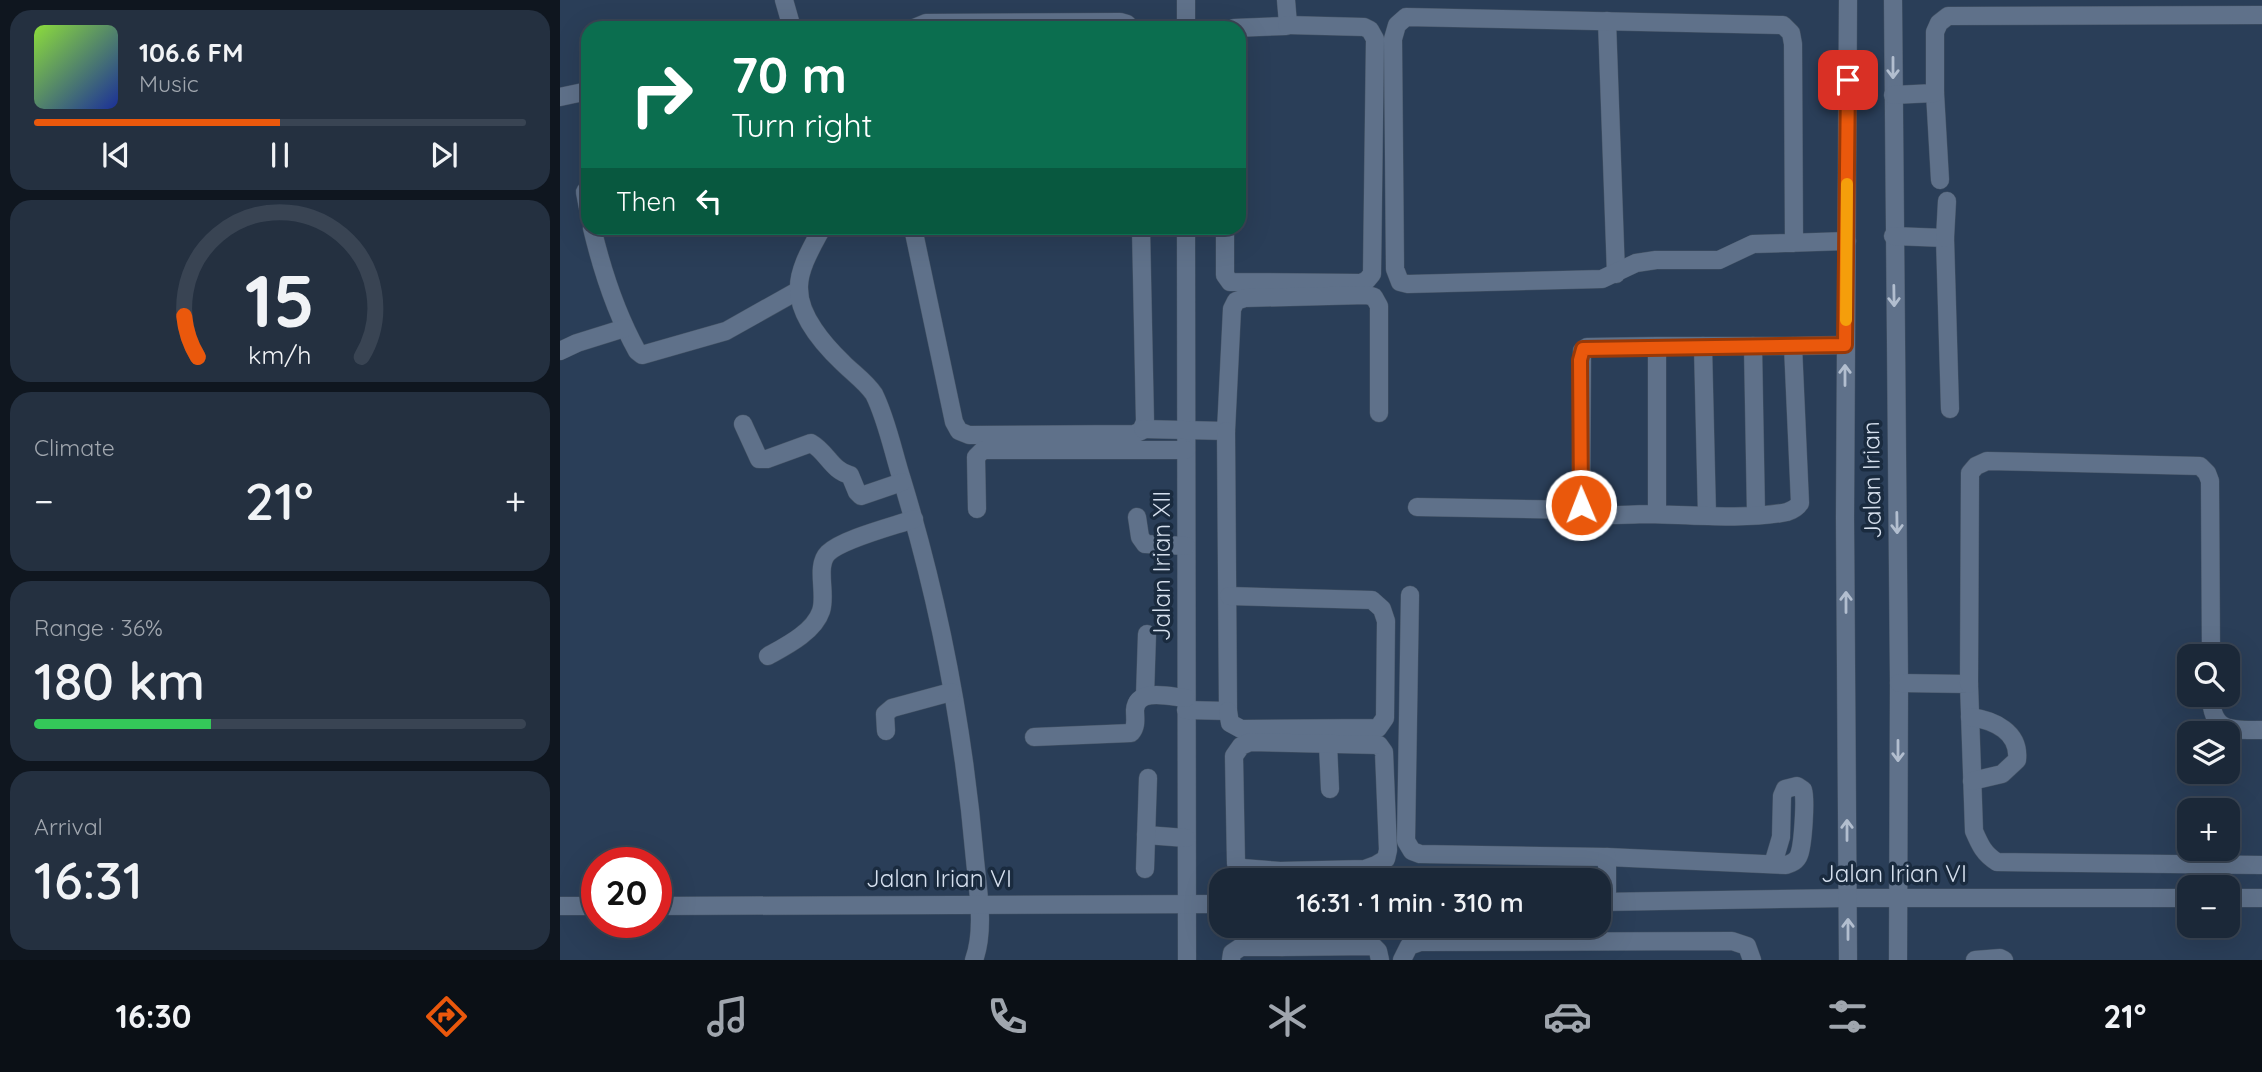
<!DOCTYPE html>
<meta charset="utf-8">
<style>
body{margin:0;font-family:Quicksand,sans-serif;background:#243040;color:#f1f3f6;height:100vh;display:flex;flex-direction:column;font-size:26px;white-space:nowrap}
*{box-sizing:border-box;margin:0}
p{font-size:23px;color:#a0a6ae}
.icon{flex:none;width:38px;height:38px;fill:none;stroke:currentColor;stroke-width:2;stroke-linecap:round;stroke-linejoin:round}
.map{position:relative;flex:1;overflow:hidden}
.details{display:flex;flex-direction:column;gap:10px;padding:10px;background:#0f161f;width:560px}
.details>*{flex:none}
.top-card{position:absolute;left:21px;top:21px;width:665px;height:214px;border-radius:21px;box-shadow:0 7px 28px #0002,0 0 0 2px #394453;background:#0b6e4f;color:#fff;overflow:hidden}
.tools{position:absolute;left:1617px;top:644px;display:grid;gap:14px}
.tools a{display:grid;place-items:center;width:63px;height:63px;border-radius:14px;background:#1b2838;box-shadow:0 7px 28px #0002,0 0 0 2px #394453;font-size:35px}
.speed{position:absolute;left:21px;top:847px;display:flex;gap:14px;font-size:35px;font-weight:700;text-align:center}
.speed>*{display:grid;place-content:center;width:91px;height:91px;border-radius:50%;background:#1b2838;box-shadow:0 7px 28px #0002,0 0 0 2px #394453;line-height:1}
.speed .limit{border:10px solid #d22;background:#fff;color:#111}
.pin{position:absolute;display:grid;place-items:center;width:60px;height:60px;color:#fff;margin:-30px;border-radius:14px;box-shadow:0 4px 10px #0006}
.me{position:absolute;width:77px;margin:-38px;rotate:359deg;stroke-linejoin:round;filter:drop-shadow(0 0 5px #0008)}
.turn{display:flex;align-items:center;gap:24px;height:147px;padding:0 35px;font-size:32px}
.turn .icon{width:91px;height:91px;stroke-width:2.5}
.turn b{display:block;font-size:49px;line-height:60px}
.then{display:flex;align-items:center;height:66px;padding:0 35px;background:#0003;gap:14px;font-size:26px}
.big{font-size:52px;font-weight:600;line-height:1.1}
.details .tile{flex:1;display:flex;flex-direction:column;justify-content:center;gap:10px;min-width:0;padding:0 24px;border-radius:21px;background:#243040}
.details .dial{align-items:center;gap:0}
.dial svg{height:182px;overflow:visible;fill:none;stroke:#394453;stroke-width:7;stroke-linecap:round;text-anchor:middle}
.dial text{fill:#f1f3f6;stroke:none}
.song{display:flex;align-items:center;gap:21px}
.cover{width:84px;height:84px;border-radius:10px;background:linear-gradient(135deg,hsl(90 70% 55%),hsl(230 70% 35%))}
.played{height:7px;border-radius:4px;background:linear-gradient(90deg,#ea580c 50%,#394453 50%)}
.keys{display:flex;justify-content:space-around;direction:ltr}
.heat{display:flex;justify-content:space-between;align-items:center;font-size:38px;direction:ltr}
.charge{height:10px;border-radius:5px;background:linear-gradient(90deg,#34c759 36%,#394453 0)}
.trip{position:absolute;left:649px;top:868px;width:402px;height:70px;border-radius:21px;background:#1b2838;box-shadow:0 7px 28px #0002,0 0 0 2px #394453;font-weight:600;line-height:70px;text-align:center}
.menu{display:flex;height:112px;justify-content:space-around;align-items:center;background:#0b1016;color:#a0a6ae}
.menu .icon{width:49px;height:49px}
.menu .current{color:#ea580c}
.menu b{font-size:32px;color:#f1f3f6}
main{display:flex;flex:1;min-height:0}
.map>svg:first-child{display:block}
</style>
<main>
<section class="details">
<div class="tile">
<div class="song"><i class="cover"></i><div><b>106.6 FM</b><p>Music</p></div></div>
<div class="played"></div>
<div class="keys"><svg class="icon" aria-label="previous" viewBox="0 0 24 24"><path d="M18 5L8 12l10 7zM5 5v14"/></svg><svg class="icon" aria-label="pause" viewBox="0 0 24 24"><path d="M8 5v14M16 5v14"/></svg><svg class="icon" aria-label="next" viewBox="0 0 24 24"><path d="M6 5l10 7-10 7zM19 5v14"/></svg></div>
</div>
<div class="tile dial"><svg viewBox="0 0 100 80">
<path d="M14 69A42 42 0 1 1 86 69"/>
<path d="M14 69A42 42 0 0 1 8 51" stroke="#ea580c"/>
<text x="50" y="56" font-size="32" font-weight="700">15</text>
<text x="50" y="72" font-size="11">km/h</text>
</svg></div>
<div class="tile"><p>Climate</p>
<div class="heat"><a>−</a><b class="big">21°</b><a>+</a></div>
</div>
<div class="tile"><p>Range · 36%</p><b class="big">180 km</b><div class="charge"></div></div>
<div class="tile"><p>Arrival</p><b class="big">16:31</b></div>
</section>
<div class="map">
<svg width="1702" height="960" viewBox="0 0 1702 960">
<rect width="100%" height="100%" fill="#24354a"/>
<path fill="#2a3e58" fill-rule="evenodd" d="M 0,0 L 1702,0 L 1702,960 L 0,960 ZM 28,28 L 679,28 L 679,228 L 28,228 ZM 1629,656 L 1668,656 L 1668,695 L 1629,695 ZM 1629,733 L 1668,733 L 1668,772 L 1629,772 ZM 1629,810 L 1668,810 L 1668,849 L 1629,849 ZM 37,863 L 96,863 L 96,922 L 37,922 ZM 662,880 L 1040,880 L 1040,926 L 662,926 ZM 1629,887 L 1668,887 L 1668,926 L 1629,926 Z"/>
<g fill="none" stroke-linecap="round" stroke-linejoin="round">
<g stroke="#445365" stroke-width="19">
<g id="minor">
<polyline points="224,0 232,28"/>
<polyline points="1333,0 1339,683 1338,960"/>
<polyline points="1047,21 1056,274"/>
<polyline points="354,28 366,23 560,22 567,24 571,28"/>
<polyline points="626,28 626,0"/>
<polyline points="674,28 726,26 728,24 726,0"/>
<polyline points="1375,93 1380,180"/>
<polyline points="1333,95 1375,93 1375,32 1379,23 1388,16 1702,15"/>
<polyline points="0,97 28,91"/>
<polyline points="28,188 25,192 28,208"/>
<path d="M 32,228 C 42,270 56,313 77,351 L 82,355 L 166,331 L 239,290"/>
<path d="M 262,228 C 253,245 238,269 239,289 C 239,316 264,345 283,363 C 294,374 305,381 314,394 C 327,420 333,452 342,480 C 379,601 404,733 415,860 C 418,891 425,930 414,960"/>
<polyline points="353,228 394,422 399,431 409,435 574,434 581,431 585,422 581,228"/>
<polyline points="626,228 627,960"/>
<polyline points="665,228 665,275 670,282 801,283 807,280 812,274 815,39 810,30 804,27 727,25"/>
<polyline points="1333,236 1385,238 1390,409"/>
<polyline points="1385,238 1387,201"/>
<polyline points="1234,243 1233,44 1231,33 1223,25 846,17 837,25 833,39 835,269 840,282 848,284 1042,279 1076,263 1096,260 1159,260 1193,244 1287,241"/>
<polyline points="1143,346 1147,515"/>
<polyline points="1193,346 1196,514"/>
<polyline points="1233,346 1285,345"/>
<polyline points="0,351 17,343 65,328"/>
<path d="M 183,424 L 199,459 L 207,459 L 251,443 C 267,452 272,471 290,475 L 297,492 L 301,496 L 342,482"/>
<polyline points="583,429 666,431 672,309 676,301 685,298 807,295 814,297 819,306 819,413"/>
<polyline points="857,507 1024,510"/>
<polyline points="417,509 416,457 423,450 626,450"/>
<path d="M 1097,514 L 1097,346 L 1233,346 L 1240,503 C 1237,508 1233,510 1227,512 C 1187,520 1131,515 1090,514 C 1069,514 1043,518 1024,510 L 1021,501 L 1022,351 L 1027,347 L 1097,346"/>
<polyline points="577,517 580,537 585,544 626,546"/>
<path d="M 850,595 L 846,841 L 852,851 L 860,854 L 1047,857 L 1226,865 C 1232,863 1237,861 1239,855 C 1243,845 1246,799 1243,790 L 1237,786 L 1225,789 L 1222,796 L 1221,837 L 1213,864"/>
<path d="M 208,656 C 226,646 254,632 261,611 C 267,594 255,566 268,553 C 282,539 334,526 354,519"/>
<path d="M 1339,683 L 1409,684 L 1414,831 C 1420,845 1424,854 1437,862 L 1702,865"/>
<polyline points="1409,684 1410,473 1416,466 1427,461 1640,466 1647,473 1650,481 1651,656"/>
<path d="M 1651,695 C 1651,733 1672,730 1702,730"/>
<polyline points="585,696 587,634"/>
<polyline points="626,710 668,711 666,431"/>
<polyline points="668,711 670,723 681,729 818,728 825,718 826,621 822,609 812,600 669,596"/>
<path d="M 1410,717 C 1434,720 1460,732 1457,760 L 1442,774 L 1412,781"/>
<polyline points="326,731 325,714 332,708 391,692"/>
<path d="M 474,737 L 571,733 C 577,726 575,719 575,710 C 577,687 611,697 626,698"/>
<polyline points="768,744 770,789"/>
<polyline points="586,835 626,838"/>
<polyline points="1047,857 1047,902"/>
<polyline points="585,869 588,778"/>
<polyline points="720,871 805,869 816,865 826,859 828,850 824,752 819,745 690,742 681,746 674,756 676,863 682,868 720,871 721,880"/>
<polyline points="1668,898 1702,898"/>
<polyline points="1040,902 1287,898 1629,898"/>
<polyline points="0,906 37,906"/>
<polyline points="96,906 662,904"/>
<polyline points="722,947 813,946 818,951 820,960"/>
<polyline points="671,960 672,953 681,947 722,947 722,926"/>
<polyline points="842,960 849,946 860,942 1172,941 1187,946 1192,960"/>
<polyline points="1288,960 1285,518 1288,0"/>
<polyline points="1415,960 1440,958 1444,960"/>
</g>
</g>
<use href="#minor" stroke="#5f718a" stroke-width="18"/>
</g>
<defs><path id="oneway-shaft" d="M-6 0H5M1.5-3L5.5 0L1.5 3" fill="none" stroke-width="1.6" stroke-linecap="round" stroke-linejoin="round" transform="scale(1.75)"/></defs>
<g stroke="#b2becf">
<use href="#oneway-shaft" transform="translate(1333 68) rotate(90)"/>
<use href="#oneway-shaft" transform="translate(1334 296) rotate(89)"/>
<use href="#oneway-shaft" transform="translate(1285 375) rotate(-90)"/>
<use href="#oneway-shaft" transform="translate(1337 523) rotate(89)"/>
<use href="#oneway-shaft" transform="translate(1286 602) rotate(-90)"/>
<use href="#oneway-shaft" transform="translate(1338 751) rotate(90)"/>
<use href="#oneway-shaft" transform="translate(1287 830) rotate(-90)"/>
<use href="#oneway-shaft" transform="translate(1288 929) rotate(-90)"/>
</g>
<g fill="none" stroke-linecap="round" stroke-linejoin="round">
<g stroke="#983908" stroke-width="18">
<polyline id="route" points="1021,505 1020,360 1023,349 1285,345 1288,80"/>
</g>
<use href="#route" stroke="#ea580c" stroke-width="12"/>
<polyline stroke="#f59e0b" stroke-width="12" points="1286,320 1287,184"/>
</g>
<g text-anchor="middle" stroke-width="7" stroke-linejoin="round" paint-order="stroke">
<g font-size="24" fill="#d5dfed" stroke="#1a2b3f">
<text transform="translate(1312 480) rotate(-91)" y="8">Jalan Irian</text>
<text transform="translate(602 566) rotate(-90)" y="8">Jalan Irian XII</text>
<text x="1334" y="882">Jalan Irian VI</text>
<text x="379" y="887">Jalan Irian VI</text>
</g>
</g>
</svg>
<div class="tools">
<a><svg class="icon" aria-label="search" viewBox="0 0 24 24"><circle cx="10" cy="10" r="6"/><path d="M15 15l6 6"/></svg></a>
<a><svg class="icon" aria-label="layers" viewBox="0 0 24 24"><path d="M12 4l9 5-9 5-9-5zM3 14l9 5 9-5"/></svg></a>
<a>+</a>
<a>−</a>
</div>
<div class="speed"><div class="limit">20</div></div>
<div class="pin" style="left:1288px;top:80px;background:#d93025"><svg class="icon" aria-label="arrive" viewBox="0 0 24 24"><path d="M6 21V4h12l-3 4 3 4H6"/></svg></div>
<svg class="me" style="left:1021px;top:505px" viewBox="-20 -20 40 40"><circle r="17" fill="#ea580c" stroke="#fff" stroke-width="3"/><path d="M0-11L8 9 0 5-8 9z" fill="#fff"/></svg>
<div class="trip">16:31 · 1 min · 310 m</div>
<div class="top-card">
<div class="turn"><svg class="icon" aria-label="right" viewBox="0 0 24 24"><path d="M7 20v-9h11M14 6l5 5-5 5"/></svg><div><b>70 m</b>Turn right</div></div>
<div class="then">Then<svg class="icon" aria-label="left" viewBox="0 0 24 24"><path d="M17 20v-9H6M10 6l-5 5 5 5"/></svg></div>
</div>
</div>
</main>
<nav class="menu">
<b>16:30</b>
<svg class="icon current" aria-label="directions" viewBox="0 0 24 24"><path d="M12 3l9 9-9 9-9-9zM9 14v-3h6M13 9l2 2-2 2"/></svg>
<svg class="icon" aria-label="music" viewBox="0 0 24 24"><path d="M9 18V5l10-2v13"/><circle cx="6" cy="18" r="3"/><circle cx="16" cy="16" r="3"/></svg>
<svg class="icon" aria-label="phone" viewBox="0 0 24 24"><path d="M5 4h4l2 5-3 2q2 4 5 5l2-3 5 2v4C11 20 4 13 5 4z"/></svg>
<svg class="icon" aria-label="climate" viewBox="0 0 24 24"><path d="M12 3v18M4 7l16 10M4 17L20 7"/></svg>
<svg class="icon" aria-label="car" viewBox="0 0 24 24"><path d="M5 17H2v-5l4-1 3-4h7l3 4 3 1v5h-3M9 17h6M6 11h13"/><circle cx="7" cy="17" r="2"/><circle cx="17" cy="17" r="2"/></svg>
<svg class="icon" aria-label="filters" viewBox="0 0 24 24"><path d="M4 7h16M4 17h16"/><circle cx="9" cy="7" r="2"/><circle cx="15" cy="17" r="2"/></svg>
<b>21°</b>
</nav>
